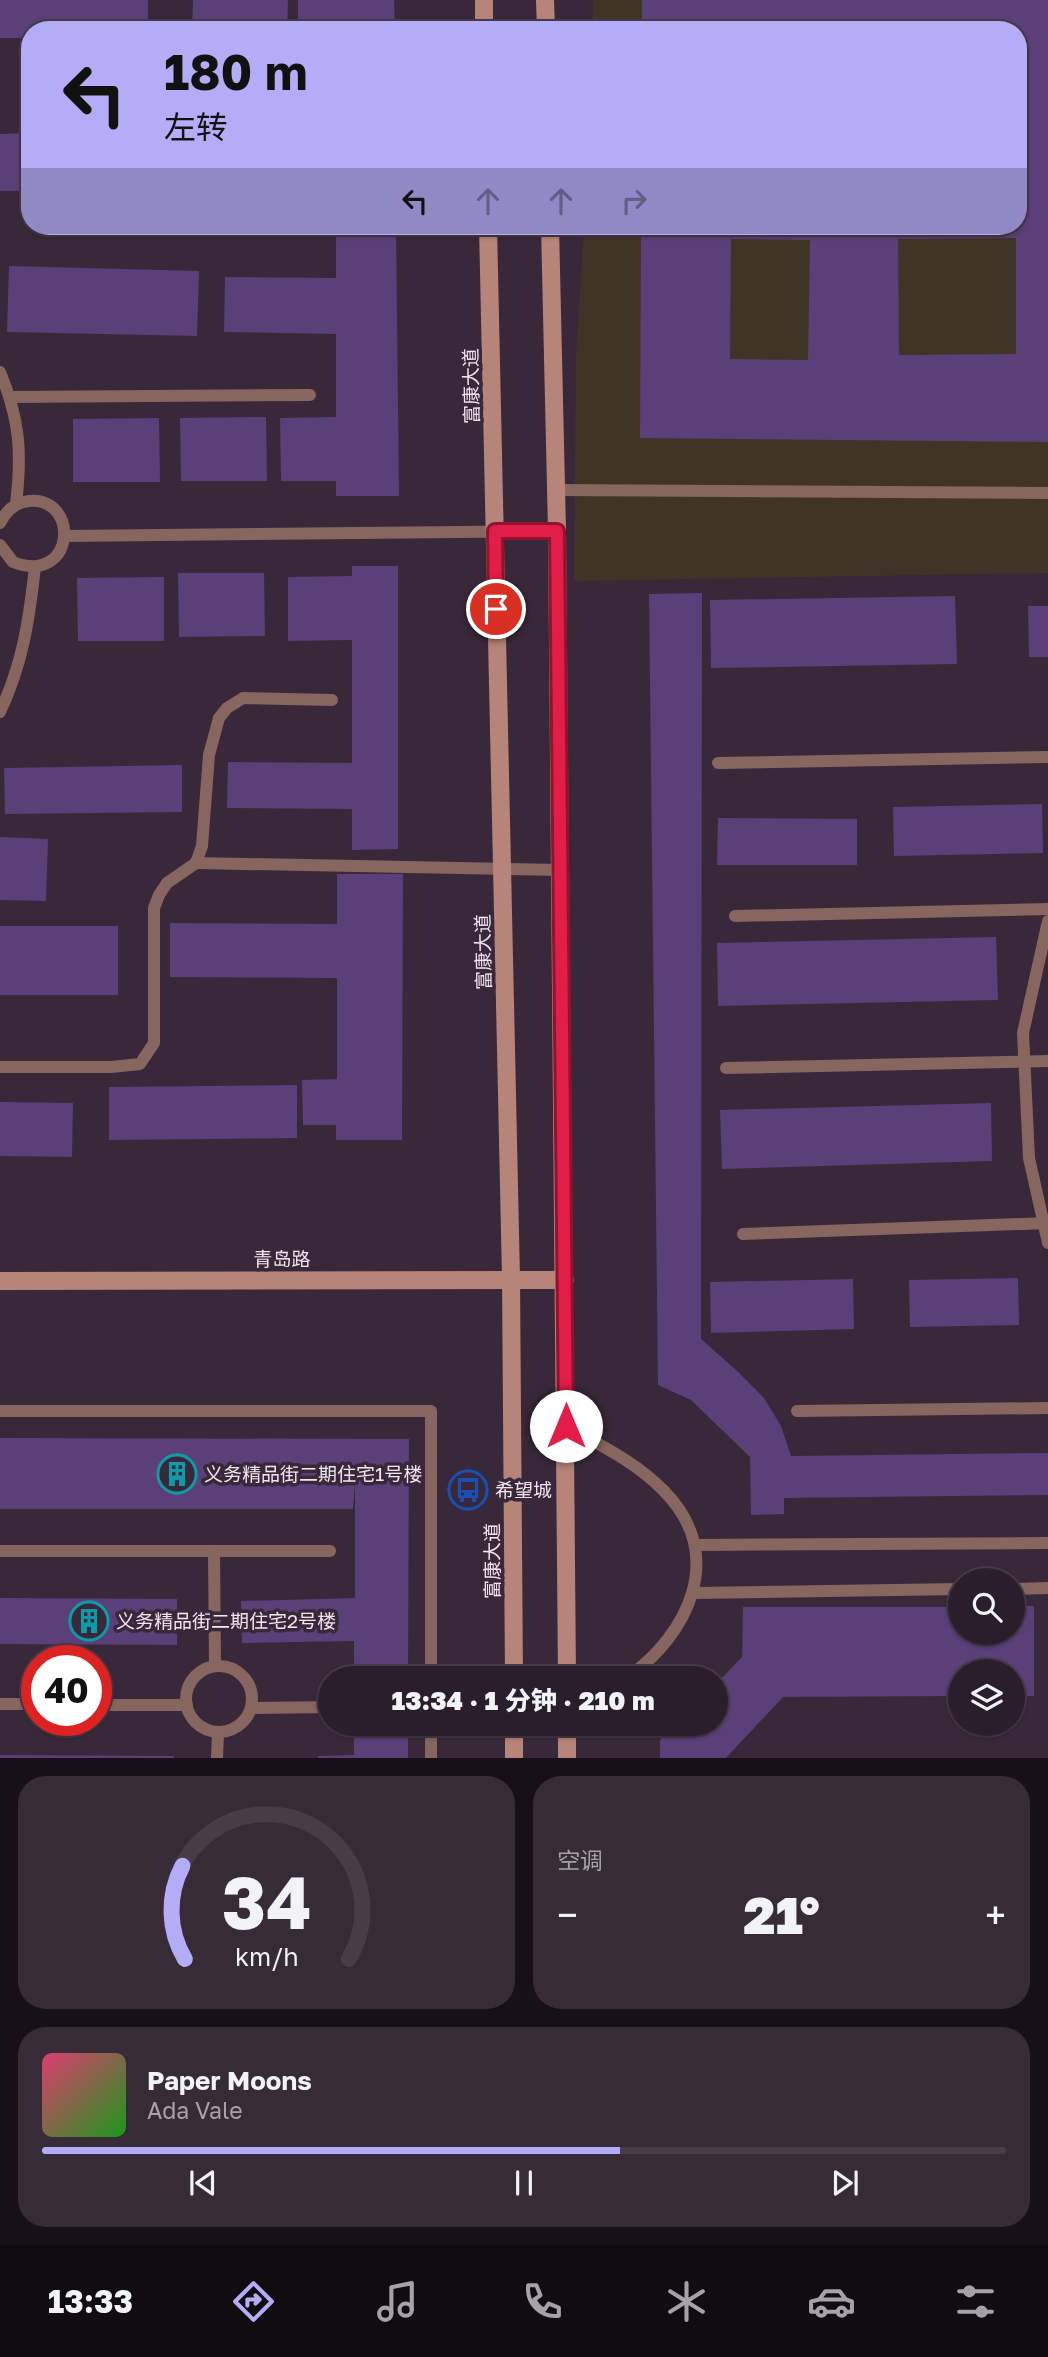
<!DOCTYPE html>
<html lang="zh">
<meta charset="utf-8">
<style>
body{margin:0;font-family:"Golos Text","Noto Sans SC",sans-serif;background:#372b38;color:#f1f3f6;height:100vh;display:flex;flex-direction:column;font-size:26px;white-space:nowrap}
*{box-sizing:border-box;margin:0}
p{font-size:23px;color:#a6a2a9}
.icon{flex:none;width:38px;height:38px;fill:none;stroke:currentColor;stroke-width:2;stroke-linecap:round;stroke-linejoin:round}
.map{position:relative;height:1758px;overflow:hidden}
.sheet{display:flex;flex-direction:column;gap:18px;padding:18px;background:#181018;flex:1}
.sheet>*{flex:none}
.hud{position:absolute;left:21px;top:21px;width:1006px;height:214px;border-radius:28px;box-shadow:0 2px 5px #0004,0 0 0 2px #473c48;background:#b5acf8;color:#111;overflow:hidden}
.fabs{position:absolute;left:948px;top:1568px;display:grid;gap:14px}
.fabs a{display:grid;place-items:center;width:77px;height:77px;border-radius:50%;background:#2b1e2c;box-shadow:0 2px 5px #0004,0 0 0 2px #473c48;font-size:35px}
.speed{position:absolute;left:21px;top:1645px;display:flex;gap:14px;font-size:35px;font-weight:700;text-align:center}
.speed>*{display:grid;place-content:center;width:91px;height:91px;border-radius:50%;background:#2b1e2c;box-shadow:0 2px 5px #0004,0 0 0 2px #473c48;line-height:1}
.speed .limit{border:10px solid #d22;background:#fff;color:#111}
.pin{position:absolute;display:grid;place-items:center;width:60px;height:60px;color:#fff;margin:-30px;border:4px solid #fff;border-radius:50%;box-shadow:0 2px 7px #0007}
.me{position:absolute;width:77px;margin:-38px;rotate:0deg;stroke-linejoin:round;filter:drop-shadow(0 0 5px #0008)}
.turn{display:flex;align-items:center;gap:24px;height:147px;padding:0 28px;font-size:32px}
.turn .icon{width:91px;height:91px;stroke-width:2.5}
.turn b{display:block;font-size:49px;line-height:60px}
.lanes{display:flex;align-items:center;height:66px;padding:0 28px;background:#0003;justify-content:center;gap:35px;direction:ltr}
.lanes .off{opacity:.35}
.big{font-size:52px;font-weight:800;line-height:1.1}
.sheet .tile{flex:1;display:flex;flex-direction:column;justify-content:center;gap:10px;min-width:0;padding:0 24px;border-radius:28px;background:#372b38}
.sheet .dial{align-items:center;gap:0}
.dial svg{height:182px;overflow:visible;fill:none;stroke:#473c48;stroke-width:7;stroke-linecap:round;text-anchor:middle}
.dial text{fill:#f1f3f6;stroke:none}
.song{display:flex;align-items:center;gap:21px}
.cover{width:84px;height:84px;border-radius:10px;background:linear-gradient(135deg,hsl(340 70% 55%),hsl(120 70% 35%))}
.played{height:7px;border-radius:4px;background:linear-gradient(90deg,#b5acf8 60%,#473c48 60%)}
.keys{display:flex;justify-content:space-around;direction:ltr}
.heat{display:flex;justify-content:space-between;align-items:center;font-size:38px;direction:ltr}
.sheet .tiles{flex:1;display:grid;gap:18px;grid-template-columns:1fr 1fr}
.tile:last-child{grid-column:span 2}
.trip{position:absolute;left:318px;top:1666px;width:410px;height:70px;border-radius:35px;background:#2b1e2c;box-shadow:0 2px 5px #0004,0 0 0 2px #473c48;font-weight:800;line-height:70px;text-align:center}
.tabs{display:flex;height:112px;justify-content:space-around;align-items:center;background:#110c12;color:#a6a2a9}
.tabs .icon{width:49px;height:49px}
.tabs .on{color:#b5acf8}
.tabs b{font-size:32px;color:#f1f3f6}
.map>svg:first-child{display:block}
</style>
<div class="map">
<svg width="1048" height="1759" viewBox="0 0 1048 1759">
<rect width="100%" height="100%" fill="#39283a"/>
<polygon fill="#423327" points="593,0 1048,0 1048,573 574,581 576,357 584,226 1018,226 1018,30 593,30"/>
<g fill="#5a3f79" fill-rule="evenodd">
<polygon points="0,0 148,0 148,30 30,30 30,38 0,38"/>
<polygon points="193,0 288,0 287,30 192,30"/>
<polygon points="298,0 394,0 395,30 298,30"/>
<path d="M 642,0 L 1048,0 L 1048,442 L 640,438 L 641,226 L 1018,226 L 1018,30 L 642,30 ZM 1016,238 L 1016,354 L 899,355 L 898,239 ZM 731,239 L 810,240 L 808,360 L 730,359 Z"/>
<polygon points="30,133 30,191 0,191 0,134"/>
<polygon points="336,226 396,226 399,496 336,496 336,481 281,481 280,418 336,417 336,334 224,332 225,277 336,278"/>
<polygon points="9,266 199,271 197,336 7,332"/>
<polygon points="266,417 267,481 181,481 180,418"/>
<polygon points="159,418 160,482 73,482 73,419"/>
<polygon points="352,566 398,566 398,849 352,850 352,809 227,808 228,762 352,763 352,640 288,641 288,577 352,576"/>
<polygon points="178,573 264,573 265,636 179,637"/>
<polygon points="164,577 164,641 78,641 77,578"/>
<polygon points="702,593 701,1339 735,1369 764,1398 781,1426 791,1456 1048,1453 1048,1495 784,1498 784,1514 751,1515 750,1457 691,1400 658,1385 649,594"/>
<polygon points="955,596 957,664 711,668 710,600"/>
<polygon points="1028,606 1048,606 1048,657 1029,657"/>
<polygon points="182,765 182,812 5,814 4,768"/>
<polygon points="1042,804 1043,853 894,856 893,807"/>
<polygon points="718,818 857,819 857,865 717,865"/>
<polygon points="0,837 48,839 46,901 0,900"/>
<polygon points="337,874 403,874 402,1140 336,1140 336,1125 303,1125 302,1080 337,1079 337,978 170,977 170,923 337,924"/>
<rect x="0" y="926" width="118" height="69"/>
<polygon points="996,937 998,1000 718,1006 717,943"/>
<polygon points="297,1085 297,1138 109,1140 109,1087"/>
<polygon points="0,1102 73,1103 72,1157 0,1156"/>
<polygon points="991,1103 992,1161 722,1169 720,1110"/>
<polygon points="1018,1278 1019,1325 910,1327 909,1280"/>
<polygon points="853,1279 854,1329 711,1333 710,1282"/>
<polygon points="0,1438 409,1439 408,1678 354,1678 354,1641 242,1643 241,1601 355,1598 355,1482 353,1509 0,1509"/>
<polygon points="0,1598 177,1599 177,1645 0,1644"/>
<polygon points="1013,1606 1034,1606 1034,1696 1013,1696 1013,1671 961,1671 961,1696 783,1697 725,1759 660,1759 660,1741 666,1729 674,1724 716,1724 716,1684 742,1657 743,1607 961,1607 961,1633 1013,1633"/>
<polygon points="354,1724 408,1724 408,1759 318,1759 318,1756 354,1755"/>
<polygon points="0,1755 174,1756 174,1759 0,1759"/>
</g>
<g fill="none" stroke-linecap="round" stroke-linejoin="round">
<g stroke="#86665f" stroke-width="12">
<path d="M 0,372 C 20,420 22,453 16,504"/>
<polyline points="10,397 310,395"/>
<polyline points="557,490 1048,493"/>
<path d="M 0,523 C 6,511 15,502 29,501 C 81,497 75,586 13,562 L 0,545"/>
<polyline points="64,536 557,531"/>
<path d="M 0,712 C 23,663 29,620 35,567"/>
<polyline points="718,763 1048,757"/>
<polyline points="196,863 561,870"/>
<polyline points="735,916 1048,909"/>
<polyline points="1048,921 1023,1033 1029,1158 1048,1243"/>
<polyline points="0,1067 111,1067 140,1064 154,1043 154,908 159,895 167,883 196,863 202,846 209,755 219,718 227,708 243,698 332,700"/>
<polyline points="726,1068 1048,1061"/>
<polyline points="743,1234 1048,1223"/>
<polyline points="0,1411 431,1411 431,1678"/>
<polyline points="797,1411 1048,1408"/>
<path d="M 566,1426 C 600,1445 636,1462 664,1491 C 727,1555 689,1634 627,1678"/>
<polyline points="695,1545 1048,1543"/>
<polyline points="0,1551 330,1551"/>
<polyline points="214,1551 215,1666"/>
<polyline points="1013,1589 1048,1588"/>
<polyline points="695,1593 961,1589"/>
<circle cx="219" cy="1699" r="33"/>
<polyline points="0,1704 37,1704"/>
<polyline points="96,1705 187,1705"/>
<polyline points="251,1708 331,1707"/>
<polyline points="431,1724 431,1759"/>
<polyline points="217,1759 218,1732"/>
</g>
<g stroke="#b78479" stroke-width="18">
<polyline points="484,0 484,30"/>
<polyline points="545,0 546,30"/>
<polyline points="488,226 511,1278 514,1678"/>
<polyline points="550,226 557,531 567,1678"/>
<polyline points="0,1281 565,1280"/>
<polyline points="514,1724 514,1759"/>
<polyline points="567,1724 567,1759"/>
</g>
</g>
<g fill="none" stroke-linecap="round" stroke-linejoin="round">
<g stroke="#92132f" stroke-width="18">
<polyline id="route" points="496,609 495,531 557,531 566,1426"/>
</g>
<use href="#route" stroke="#e11d48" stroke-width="12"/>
</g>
<defs>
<g id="building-ring" transform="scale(2.0125)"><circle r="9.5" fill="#39283a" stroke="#0f9aa8" stroke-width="1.5"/><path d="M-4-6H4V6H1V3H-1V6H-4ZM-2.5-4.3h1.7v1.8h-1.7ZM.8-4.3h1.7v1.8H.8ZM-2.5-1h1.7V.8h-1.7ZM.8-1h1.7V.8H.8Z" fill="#0f9aa8"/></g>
<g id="bus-ring" transform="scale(2.0125)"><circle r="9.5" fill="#39283a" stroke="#1a4fb4" stroke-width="1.5"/><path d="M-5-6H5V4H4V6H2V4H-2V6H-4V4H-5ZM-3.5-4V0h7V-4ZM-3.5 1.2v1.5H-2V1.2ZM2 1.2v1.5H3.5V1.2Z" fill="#1a4fb4"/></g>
</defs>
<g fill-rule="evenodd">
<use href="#building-ring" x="177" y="1474"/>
<use href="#bus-ring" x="468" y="1490"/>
<use href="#building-ring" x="89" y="1621"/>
</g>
<g text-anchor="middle" stroke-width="7" stroke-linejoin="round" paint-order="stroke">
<g font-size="19" fill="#f0e5f0" stroke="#39283a">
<text transform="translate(471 386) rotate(-91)" y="7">富康大道</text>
<text transform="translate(483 952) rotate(-91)" y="7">富康大道</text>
<text x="282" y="1266">青岛路</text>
<text transform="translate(492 1561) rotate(-90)" y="7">富康大道</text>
</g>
<g font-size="19" fill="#f0e5f0" stroke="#39283a" text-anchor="start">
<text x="204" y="1481">义务精品街二期住宅1号楼</text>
<text x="495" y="1497">希望城</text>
<text x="116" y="1628">义务精品街二期住宅2号楼</text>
</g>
</g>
</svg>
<div class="fabs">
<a><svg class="icon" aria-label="search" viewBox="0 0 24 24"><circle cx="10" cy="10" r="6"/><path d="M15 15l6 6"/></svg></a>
<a><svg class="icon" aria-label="layers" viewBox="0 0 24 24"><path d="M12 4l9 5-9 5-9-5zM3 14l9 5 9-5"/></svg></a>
</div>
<div class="speed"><div class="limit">40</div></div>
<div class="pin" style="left:496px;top:609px;background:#d93025"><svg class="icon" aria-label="arrive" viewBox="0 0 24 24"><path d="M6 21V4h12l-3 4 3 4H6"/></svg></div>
<svg class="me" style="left:566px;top:1426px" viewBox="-20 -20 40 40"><circle r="19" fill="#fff"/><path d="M0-13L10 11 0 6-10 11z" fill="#e11d48"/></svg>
<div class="trip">13:34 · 1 分钟 · 210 m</div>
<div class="hud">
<div class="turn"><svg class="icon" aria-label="left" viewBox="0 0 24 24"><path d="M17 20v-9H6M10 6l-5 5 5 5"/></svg><div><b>180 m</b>左转</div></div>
<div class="lanes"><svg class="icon" aria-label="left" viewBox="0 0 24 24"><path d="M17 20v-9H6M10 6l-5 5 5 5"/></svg><svg class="icon off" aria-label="ahead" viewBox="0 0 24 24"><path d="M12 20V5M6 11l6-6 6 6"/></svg><svg class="icon off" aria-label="ahead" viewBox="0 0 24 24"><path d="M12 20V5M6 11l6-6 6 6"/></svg><svg class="icon off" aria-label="right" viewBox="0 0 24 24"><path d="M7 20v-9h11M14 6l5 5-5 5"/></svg></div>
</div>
</div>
<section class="sheet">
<div class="tiles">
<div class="tile dial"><svg viewBox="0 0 100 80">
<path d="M14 69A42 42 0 1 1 86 69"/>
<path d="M14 69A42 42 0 0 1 13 28" stroke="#b5acf8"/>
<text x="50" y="56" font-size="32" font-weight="700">34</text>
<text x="50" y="72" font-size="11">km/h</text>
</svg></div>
<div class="tile"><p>空调</p>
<div class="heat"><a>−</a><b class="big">21°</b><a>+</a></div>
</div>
<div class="tile">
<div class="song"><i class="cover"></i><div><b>Paper Moons</b><p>Ada Vale</p></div></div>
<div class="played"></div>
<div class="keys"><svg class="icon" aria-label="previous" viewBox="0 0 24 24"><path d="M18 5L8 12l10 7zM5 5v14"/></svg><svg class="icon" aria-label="pause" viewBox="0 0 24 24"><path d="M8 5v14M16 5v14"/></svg><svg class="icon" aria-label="next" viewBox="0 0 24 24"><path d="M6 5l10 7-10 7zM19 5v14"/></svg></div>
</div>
</div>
</section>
<nav class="tabs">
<b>13:33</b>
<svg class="icon on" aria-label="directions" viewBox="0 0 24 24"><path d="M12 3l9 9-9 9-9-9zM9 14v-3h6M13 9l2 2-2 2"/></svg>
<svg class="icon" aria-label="music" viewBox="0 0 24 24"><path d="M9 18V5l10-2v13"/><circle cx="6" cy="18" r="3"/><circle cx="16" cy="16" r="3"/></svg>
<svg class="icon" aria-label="phone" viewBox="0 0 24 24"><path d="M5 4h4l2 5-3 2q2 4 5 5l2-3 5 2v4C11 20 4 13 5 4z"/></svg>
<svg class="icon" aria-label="climate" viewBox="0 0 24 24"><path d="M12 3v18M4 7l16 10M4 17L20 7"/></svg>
<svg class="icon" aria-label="car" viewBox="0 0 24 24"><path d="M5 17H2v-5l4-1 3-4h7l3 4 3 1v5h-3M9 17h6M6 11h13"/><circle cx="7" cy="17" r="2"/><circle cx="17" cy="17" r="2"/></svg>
<svg class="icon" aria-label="filters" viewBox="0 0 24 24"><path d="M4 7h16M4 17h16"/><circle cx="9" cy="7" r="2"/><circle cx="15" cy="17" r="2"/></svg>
</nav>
